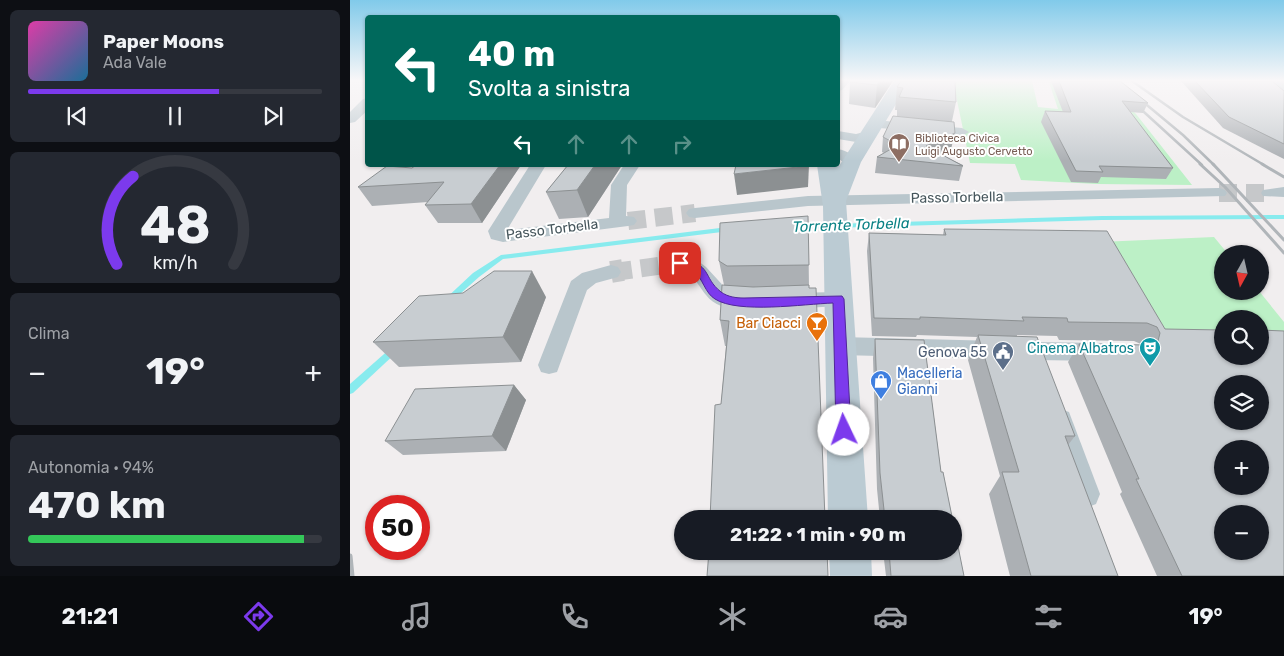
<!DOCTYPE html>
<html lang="it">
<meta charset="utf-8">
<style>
body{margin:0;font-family:Rubik,sans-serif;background:#242831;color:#f1f3f6;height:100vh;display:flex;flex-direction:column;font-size:19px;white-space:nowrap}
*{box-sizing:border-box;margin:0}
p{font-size:16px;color:#9ea1a6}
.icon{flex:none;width:28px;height:28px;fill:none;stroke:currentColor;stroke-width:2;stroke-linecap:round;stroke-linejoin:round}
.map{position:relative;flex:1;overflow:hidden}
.details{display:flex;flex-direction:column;gap:10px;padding:10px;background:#0d0f14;width:350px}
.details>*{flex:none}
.banner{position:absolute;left:15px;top:15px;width:475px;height:152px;border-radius:5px;box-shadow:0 1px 4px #0004;background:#00695c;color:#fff;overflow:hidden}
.needle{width:32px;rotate:188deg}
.tools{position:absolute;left:864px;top:245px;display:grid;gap:10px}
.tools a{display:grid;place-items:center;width:55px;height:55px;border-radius:50%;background:#171b24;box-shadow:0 1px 4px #0004;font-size:25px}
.speed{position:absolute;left:15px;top:495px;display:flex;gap:10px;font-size:25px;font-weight:700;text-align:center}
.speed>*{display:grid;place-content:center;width:65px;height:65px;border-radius:50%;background:#171b24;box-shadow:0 1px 4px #0004;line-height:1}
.speed .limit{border:8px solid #d22;background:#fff;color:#111}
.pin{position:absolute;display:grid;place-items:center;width:42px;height:42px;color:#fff;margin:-21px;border-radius:10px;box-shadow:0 2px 8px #0006}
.me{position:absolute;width:55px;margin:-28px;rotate:357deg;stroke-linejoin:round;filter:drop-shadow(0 0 4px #0008)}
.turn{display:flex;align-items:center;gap:18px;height:105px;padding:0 20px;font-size:22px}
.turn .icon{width:65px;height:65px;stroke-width:2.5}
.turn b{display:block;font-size:35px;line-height:42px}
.lanes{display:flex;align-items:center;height:48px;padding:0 20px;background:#0003;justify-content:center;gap:25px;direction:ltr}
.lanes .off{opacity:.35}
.big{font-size:38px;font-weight:700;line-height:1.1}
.details .widget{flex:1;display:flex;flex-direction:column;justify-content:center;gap:8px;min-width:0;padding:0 18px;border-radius:8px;background:#242831}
.details .dial{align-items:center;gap:0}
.dial svg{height:130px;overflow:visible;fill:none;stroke:#363941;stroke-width:7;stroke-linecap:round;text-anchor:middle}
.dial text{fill:#f1f3f6;stroke:none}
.song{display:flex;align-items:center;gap:15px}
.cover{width:60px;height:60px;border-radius:8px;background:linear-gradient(135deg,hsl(320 70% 55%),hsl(200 70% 35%))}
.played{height:5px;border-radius:2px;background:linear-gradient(90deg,#7c3aed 65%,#363941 65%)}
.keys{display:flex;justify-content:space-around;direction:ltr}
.heat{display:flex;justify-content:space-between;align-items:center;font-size:28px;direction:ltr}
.charge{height:8px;border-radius:4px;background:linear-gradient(90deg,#34c759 94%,#363941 0)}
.trip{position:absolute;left:324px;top:510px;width:288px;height:50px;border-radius:25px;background:#171b24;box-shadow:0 1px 4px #0004;font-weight:700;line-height:50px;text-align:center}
.dock{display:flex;height:80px;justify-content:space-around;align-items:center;background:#090b0e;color:#9ea1a6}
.dock .icon{width:35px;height:35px}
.dock .current{color:#7c3aed}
.dock b{font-size:22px;color:#f1f3f6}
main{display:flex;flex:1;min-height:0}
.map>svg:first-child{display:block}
</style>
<main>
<section class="details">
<div class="widget">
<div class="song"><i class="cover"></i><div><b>Paper Moons</b><p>Ada Vale</p></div></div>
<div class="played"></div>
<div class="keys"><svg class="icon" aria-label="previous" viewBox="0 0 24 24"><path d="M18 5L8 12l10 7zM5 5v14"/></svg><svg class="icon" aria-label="pause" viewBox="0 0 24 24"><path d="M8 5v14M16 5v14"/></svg><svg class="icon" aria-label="next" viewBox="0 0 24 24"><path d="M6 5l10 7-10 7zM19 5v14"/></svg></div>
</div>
<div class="widget dial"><svg viewBox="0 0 100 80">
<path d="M14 69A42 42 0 1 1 86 69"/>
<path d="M14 69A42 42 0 0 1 24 15" stroke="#7c3aed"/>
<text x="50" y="56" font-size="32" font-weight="700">48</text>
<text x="50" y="72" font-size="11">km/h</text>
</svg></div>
<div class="widget"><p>Clima</p>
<div class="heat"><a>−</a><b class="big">19°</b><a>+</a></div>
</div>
<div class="widget"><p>Autonomia · 94%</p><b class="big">470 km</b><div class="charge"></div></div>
</section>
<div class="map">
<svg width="934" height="576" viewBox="0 0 934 576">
<rect width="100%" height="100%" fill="#f1eeef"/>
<g fill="#bcf0c6">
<polygon points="603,81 682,81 688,107 708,109 699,82 756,84 786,114 842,185 747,184 671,180 665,164 620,163"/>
<polygon points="864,237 878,254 872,254 872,291 909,291 934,322 934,340 910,340 910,319 872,319 872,340 806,340 750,242"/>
</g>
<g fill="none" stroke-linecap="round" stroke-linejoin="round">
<g fill="#88ebee" fill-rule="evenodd">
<polygon points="934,215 934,219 752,220 447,229 444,227 447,225 752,216"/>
<polygon points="378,227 381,229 380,231 153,259 129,277 100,303 94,303 93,301 123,273 151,255"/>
<polygon points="45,346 48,347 49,349 48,351 3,393 0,394 0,384 42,347"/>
</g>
<g stroke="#c6c8ca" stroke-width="18" stroke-dasharray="18 9" stroke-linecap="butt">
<polyline points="869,193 919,193"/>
<polyline points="278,221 345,213"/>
<polyline points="264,272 330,263"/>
</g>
<polyline stroke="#c6c8ca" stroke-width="22" stroke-dasharray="22 11" stroke-linecap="butt" points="261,272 273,270"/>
<g fill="#b9c6cc" fill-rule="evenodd">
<polygon points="488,81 500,81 492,90 488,91"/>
<polygon points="18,98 18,110 5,122 0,123 0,112 13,99"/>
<polygon points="525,120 612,128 619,132 612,136 520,127 518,124 520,121"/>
<polygon points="488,131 506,134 518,131 523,132 525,135 523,138 506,142 488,139"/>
<path d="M 488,149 C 497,151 503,154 509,162 L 506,165 L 496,165 L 488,158 Z"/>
<polygon points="180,165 196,165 157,230 259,218 261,185 274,165 290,165 277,185 276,216 284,217 287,221 284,225 278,226 153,242 141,239 138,231"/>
<polygon points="934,187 934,197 913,196 911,193 913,190"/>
<polygon points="869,188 875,190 877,193 875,196 458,206 345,218 339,217 336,213 339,209 345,208 458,196"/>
<path d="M 330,256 L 348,261 L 356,267 L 379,292 L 403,298 L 406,303 L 403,308 C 388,313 366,308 356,295 C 351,289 347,281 341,276 C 336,271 330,270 323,268 L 320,263 L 323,258 Z"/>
<polygon points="261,265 268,267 271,272 268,277 246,283 237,290 207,372 199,374 191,372 188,365 221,281 232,273"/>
<polygon points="488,292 495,294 498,299 495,304 488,306 440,309 433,306 430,301 433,296 440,293"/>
<polygon points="490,337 649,341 657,344 660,350 657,356 649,359 490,355 482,352 479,346 482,340"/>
<polygon points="685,342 752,343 760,346 763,352 760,358 752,361 685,360 677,357 674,351 677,345"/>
<polygon points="710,409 719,412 750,494 746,504 736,508 726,504 697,420 701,412"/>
</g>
<g fill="#bbcbd3" fill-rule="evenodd">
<polygon points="544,81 560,81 511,162 496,201 518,519 478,519 473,206 467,165 488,164 489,166"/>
<polygon points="479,551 521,551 522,576 480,576"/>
</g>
<polygon fill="#adc4ce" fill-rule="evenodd" points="919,81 934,81 934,92 928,91"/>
<g stroke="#b0b5b9" stroke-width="2.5">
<polyline points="768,81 833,135 864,165"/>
<polyline points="782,81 833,117 914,165"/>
<polyline points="783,102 852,165"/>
</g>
<g stroke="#b0b5b9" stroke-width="3">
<polyline points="850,164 875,187 934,253"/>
<polyline points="863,164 934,240"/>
<polyline points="912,164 934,177"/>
</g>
<polyline stroke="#b0b5b9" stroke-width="5" points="0,556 2,576"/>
</g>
<g fill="#acb0b4">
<polygon points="543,81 525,108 499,104 500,82"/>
<polygon points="551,81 606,102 602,121 601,149 590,154 613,165 609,181 525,173 527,157 534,153 532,152 533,137 547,116 547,110 545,110 547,87"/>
<polygon points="701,81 770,81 798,103 793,113 780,112 823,168 816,179 751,177 748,183 721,182 691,122 695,111 713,112"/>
<polygon points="831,81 922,81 934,91 934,159 873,128"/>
<polygon points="66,165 171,165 132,223 88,223 75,205 78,202 22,206 8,187 62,168"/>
<polygon points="218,165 272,165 238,217 209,219 196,192"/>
<polygon points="458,216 459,288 371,404 376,346 375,346 370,320 374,285 369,261"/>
<polygon points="594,229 815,329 934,576 807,576 770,494 772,492 718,362 729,344 793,345 784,341 709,340 707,336 667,335 667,336 725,436 718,445 768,576 660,576 639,494 650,476 618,360 627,337 567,335 566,337 522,336 517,251 519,233 593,235"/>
<polygon points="196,297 171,362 49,367 23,342"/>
<polygon points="525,339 574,340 591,472 593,472 614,576 536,576 533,551 602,551 602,519 530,519 527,489 523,358"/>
<polygon points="164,385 176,400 156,451 53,455 35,441"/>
</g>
<g fill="#8c9092">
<polygon points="530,81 543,81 525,108 527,85"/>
<polygon points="605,133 601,149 573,162 576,146"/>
<polygon points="150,165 171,165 132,223 121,204"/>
<polygon points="245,165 272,165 238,217 227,190"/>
<polygon points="459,165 458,187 387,195 384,174"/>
<polygon points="182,271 196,297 171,362 153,337"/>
<polygon points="164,385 176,400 156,451 142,436"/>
</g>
<g fill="#c8cdd1" stroke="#8c9092" fill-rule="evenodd">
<polygon points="501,81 530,81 527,85 500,82"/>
<polygon points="551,81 605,81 606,102 549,97 553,88 547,87"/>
<polygon points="709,81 770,81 798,103 772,101 823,168 749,166 753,172 726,171 695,111 721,112"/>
<polygon points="845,81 922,81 934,91 934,144 879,117"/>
<polygon points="543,116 604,122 605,133 576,146 613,166 527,157 548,145 533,137"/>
<polygon points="66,165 150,165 121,204 75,205 94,182 8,187 37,166 62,168"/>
<polygon points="218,165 245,165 227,190 196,192"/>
<polygon points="386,165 457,165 457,166 384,174"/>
<polygon points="458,216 459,265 377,266 369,261 370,223"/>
<path d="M 594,229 L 757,231 L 815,329 L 872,330 L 872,356 L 910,356 L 910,330 L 934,331 L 934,576 L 832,576 L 786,479 L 789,479 L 729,344 L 798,345 L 808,341 L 810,333 L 807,327 L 797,323 L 718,322 L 717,318 L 672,317 L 674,321 L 570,317 L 570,319 L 524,318 L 519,233 L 596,235 ZM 872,384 L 910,384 L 910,421 L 872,421 ZM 872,449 L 910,449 L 910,486 L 872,486 ZM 872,514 L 910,514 L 910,551 L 872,551 Z"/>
<polygon points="144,271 182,271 153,337 23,342 69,296 113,293"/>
<polygon points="372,285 403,287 459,285 459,288 466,288 475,519 360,519 365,405 371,404 379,321 370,320"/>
<polygon points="628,335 687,337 725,436 715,436 768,576 681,576 652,472 669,472"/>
<polygon points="525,339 574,340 591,472 593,472 614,576 541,576 539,551 602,551 602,519 535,519 530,473"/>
<polygon points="164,385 142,436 35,441 65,389"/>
<polygon points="359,551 477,551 478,576 357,576"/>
</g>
<linearGradient id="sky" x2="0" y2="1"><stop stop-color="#81caea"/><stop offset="0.5" stop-color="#f9f7f8"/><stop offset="1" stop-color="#f9f7f8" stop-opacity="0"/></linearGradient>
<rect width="934" height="161" fill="url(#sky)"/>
<path fill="#7c3aed" stroke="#51269a" d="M 330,259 C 363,264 352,277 371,292 C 378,297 386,298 394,298 L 492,296 L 494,299 L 501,430 L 499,434 L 494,436 L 488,434 L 486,430 L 483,303 C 454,304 388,314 365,299 C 355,293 353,279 344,271 C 339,267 332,267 326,266 L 325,263 Z"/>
<defs>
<g id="library-pin" transform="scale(1.125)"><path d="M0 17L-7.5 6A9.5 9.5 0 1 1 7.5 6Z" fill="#8d6e63" stroke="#fff"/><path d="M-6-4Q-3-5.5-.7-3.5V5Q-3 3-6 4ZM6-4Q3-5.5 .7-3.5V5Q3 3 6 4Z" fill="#fff"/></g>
<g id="bar-pin" transform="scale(1.125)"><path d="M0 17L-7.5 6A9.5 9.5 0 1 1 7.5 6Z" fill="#e8710a" stroke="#fff"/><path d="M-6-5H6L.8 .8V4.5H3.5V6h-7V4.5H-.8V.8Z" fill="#fff"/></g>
<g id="theatre-pin" transform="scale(1.125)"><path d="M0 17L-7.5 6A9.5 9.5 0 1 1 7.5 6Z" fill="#0f9aa8" stroke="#fff"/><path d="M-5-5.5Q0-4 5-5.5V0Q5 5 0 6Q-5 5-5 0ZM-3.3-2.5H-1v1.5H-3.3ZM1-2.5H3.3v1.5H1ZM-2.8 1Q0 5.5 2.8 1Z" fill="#fff"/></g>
<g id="civic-pin" transform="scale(1.125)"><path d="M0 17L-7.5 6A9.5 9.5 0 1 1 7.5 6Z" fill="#5c6f8a" stroke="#fff"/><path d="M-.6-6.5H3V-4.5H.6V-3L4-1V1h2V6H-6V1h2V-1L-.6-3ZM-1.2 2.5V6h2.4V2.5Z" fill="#fff"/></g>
<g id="shop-pin" transform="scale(1.125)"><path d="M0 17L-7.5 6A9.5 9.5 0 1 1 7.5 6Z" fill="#3f7fe0" stroke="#fff"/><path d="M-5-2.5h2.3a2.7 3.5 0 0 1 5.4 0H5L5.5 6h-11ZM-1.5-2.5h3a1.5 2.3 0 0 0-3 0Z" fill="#fff"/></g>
</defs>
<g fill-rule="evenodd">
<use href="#library-pin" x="549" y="144"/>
<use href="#bar-pin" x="467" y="323"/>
<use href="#theatre-pin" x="800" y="348"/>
<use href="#civic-pin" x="653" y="352"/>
<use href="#shop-pin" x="531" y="381"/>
</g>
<g text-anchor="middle" stroke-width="4" stroke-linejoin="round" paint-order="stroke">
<g font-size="11" fill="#785e54" stroke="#fff" text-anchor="start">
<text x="565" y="142">Biblioteca Civica<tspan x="565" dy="13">Luigi Augusto Cervetto</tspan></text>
</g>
<g font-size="14" fill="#46565c" stroke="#fff">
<text transform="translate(607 197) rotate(-1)" y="5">Passo Torbella</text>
<text transform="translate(202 229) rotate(-7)" y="5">Passo Torbella</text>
</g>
<g font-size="14" fill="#c56008" stroke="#fff" text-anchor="end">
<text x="451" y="328">Bar Ciacci</text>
</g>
<g font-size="14" fill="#0d838f" stroke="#fff" text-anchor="end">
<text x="784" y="353">Cinema Albatros</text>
</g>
<g font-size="14" fill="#4e5e75" stroke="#fff" text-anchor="end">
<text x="637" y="357">Genova 55</text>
</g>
<g font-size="14" fill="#366cbe" stroke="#fff" text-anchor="start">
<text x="547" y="378">Macelleria<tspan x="547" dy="16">Gianni</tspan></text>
</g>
<g font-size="15" font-style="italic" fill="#0b8285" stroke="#fff">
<text transform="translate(501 225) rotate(-2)" y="5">Torrente Torbella</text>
</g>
</g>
</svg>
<div class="tools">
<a><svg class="needle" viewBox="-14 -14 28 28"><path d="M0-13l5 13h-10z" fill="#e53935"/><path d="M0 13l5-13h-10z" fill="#9ea1a6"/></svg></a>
<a><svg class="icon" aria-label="search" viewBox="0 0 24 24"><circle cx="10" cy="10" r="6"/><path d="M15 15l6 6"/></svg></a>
<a><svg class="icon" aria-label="layers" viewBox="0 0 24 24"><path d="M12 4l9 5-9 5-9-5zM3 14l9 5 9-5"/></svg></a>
<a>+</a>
<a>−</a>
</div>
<div class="speed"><div class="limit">50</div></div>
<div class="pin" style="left:330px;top:263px;background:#d93025"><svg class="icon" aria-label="arrive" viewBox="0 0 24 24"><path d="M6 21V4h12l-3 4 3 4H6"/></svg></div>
<svg class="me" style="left:494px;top:430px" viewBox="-20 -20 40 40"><circle r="19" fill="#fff"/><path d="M0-13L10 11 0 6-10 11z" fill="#7c3aed"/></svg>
<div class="trip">21:22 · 1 min · 90 m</div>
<div class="banner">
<div class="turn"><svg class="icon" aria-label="left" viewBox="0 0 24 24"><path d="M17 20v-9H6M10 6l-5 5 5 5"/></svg><div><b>40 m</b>Svolta a sinistra</div></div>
<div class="lanes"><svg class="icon" aria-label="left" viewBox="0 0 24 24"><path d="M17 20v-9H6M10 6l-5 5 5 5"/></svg><svg class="icon off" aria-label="ahead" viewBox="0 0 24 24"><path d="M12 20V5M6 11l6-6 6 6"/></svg><svg class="icon off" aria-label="ahead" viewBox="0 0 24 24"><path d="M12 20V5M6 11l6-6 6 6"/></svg><svg class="icon off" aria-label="right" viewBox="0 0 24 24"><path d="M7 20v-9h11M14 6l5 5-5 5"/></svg></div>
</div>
</div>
</main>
<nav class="dock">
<b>21:21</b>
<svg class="icon current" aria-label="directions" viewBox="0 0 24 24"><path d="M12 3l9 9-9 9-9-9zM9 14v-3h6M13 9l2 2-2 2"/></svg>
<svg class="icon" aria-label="music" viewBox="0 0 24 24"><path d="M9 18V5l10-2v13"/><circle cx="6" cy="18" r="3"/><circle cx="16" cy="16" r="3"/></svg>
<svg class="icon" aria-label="phone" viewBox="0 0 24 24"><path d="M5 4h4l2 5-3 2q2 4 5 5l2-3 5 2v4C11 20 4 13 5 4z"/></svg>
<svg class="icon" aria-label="climate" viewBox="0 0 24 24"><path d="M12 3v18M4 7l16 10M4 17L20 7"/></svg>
<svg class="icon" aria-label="car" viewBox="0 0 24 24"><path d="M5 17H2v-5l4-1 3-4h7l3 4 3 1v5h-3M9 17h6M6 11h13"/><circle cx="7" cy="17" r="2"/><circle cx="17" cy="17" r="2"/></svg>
<svg class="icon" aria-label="filters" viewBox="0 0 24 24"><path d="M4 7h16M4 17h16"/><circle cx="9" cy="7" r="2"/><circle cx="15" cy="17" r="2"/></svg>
<b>19°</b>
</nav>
